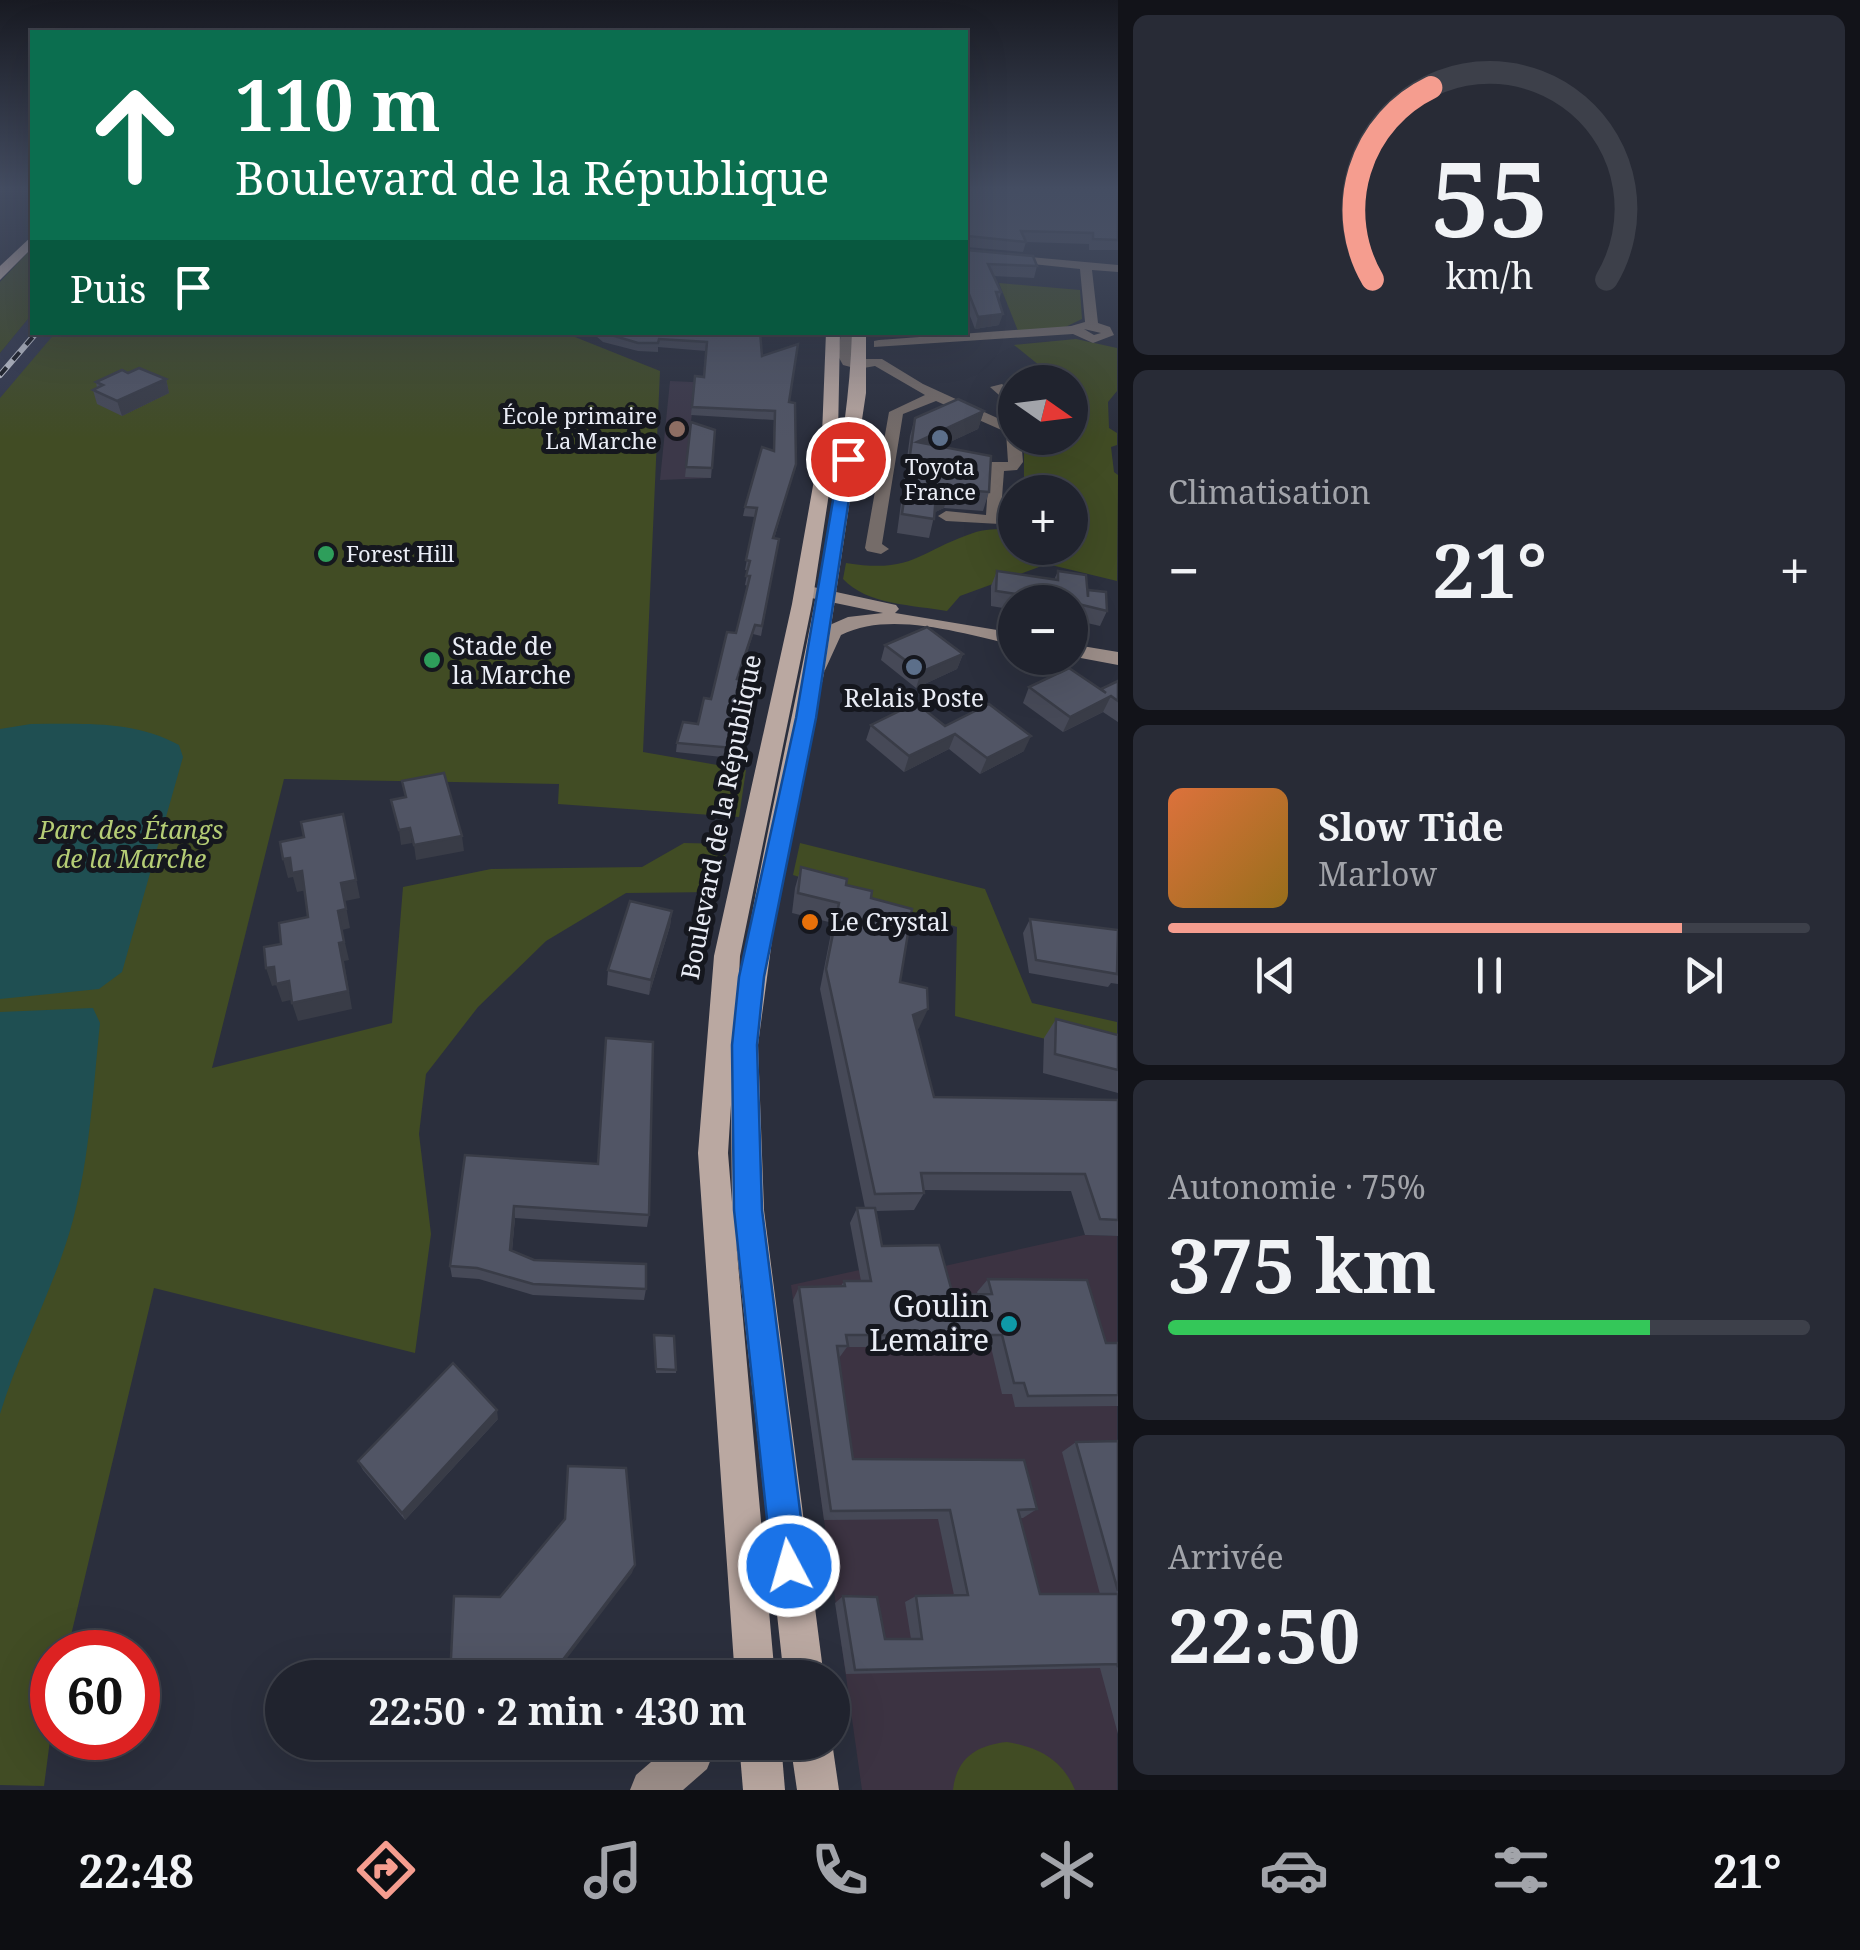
<!DOCTYPE html>
<html lang="fr">
<meta charset="utf-8">
<style>
body{margin:0;font-family:"Noto Serif",serif;background:#282b36;color:#f1f3f6;height:100vh;display:flex;flex-direction:column;font-size:38px;white-space:nowrap}
*{box-sizing:border-box;margin:0}
p{font-size:32px;color:#a2a4aa}
.icon{flex:none;width:55px;height:55px;fill:none;stroke:currentColor;stroke-width:2;stroke-linecap:round;stroke-linejoin:round}
.map{position:relative;flex:1;overflow:hidden}
.panel{display:flex;flex-direction:column;gap:15px;padding:15px;background:#121319;width:742px}
.panel>*{flex:none}
.banner{position:absolute;left:30px;top:30px;width:938px;height:305px;border-radius:0px;box-shadow:0 10px 40px #0002,0 0 0 2px #3d404a;background:#0b6e4f;color:#fff;overflow:hidden}
.needle{width:65px;rotate:104deg}
.fabs{position:absolute;left:998px;top:365px;display:grid;gap:20px}
.fabs a{display:grid;place-items:center;width:90px;height:90px;border-radius:50%;background:#20232e;box-shadow:0 10px 40px #0002,0 0 0 2px #3d404a;font-size:50px}
.speed{position:absolute;left:30px;top:1630px;display:flex;gap:20px;font-size:50px;font-weight:700;text-align:center}
.speed>*{display:grid;place-content:center;width:130px;height:130px;border-radius:50%;background:#20232e;box-shadow:0 10px 40px #0002,0 0 0 2px #3d404a;line-height:1}
.speed .limit{border:15px solid #d22;background:#fff;color:#111}
.pin{position:absolute;display:grid;place-items:center;width:85px;height:85px;color:#fff;margin:-42px;border:5px solid #fff;border-radius:50%;box-shadow:0 2px 10px #0007}
.me{position:absolute;width:110px;margin:-55px;rotate:354deg;stroke-linejoin:round;filter:drop-shadow(0 0 8px #0008)}
.turn{display:flex;align-items:center;gap:35px;height:210px;padding:0 40px;font-size:45px}
.turn .icon{width:130px;height:130px;stroke-width:2.5}
.turn b{display:block;font-size:70px;line-height:85px}
.then{display:flex;align-items:center;height:95px;padding:0 40px;background:#0003;gap:20px;font-size:38px}
.big{font-size:75px;font-weight:700;line-height:1.1}
.panel .widget{flex:1;display:flex;flex-direction:column;justify-content:center;gap:15px;min-width:0;padding:0 35px;border-radius:15px;background:#282b36}
.panel .dial{align-items:center;gap:0}
.dial svg{height:260px;overflow:visible;fill:none;stroke:#3d404a;stroke-width:7;stroke-linecap:round;text-anchor:middle}
.dial text{fill:#f1f3f6;stroke:none}
.song{display:flex;align-items:center;gap:30px}
.cover{width:120px;height:120px;border-radius:15px;background:linear-gradient(135deg,hsl(20 70% 55%),hsl(40 70% 35%))}
.played{height:10px;border-radius:5px;background:linear-gradient(90deg,#f59d8f 80%,#3d404a 80%)}
.keys{display:flex;justify-content:space-around;direction:ltr}
.heat{display:flex;justify-content:space-between;align-items:center;font-size:55px;direction:ltr}
.charge{height:15px;border-radius:8px;background:linear-gradient(90deg,#34c759 75%,#3d404a 0)}
.trip{position:absolute;left:265px;top:1660px;width:585px;height:100px;border-radius:50px;background:#20232e;box-shadow:0 10px 40px #0002,0 0 0 2px #3d404a;font-weight:700;line-height:100px;text-align:center}
.menu{display:flex;height:160px;justify-content:space-around;align-items:center;background:#0d0e12;color:#a2a4aa}
.menu .icon{width:70px;height:70px}
.menu .active{color:#f59d8f}
.menu b{font-size:45px;color:#f1f3f6}
main{display:flex;flex:1;min-height:0}
.map>svg:first-child{display:block}
</style>
<main>
<div class="map">
<svg width="1118" height="1790" viewBox="0 0 1118 1790">
<rect width="100%" height="100%" fill="#2b2f3d"/>
<polygon fill="#33384d" points="32,314 32,332 56,333 0,400 0,353"/>
<polygon fill="#3c3849" points="670,381 713,383 692,414 688,443 711,478 660,480"/>
<polygon fill="#3c3342" points="1084,1235 1117,1236 1117,1790 862,1790 791,1285 864,1269 940,1267"/>
<g fill="#414c24">
<polygon points="32,248 32,314 0,353 0,282"/>
<polygon points="999,283 1080,290 1082,319 1059,330 1018,331"/>
<polygon points="56,332 565,333 660,371 643,752 746,770 739,817 558,804 559,784 284,779 212,1068 392,1023 403,887 491,869 642,867 684,843 728,844 716,892 626,893 546,941 478,1007 426,1074 419,1134 431,1234 415,1353 154,1288 67,1652 52,1652 52,1725 44,1786 0,1785 0,398"/>
<path d="M 1076,339 L 1117,348 L 1117,391 L 1108,402 L 1109,428 L 1117,433 L 1117,445 L 1111,447 L 1114,472 L 1118,475 L 1117,581 L 1047,564 L 960,596 L 947,611 C 914,605 867,605 843,579 L 846,563 C 914,574 918,551 976,532 C 990,528 1002,531 1015,524 L 1015,548 L 1070,548 L 1070,492 L 1024,492 L 1024,438 L 1070,438 L 1070,382 L 1034,382 L 1050,374 L 1014,345 Z"/>
<polygon points="800,843 985,889 1032,1003 1117,1022 1117,1057 955,1016 957,927 793,875"/>
<path d="M 1007,1742 C 1038,1747 1062,1759 1075,1790 L 953,1790 C 956,1759 976,1745 1007,1742 Z"/>
</g>
<g fill="#1f4f52">
<path d="M 31,724 C 82,724 134,720 179,745 L 183,757 L 122,972 L 99,989 L 0,999 L 0,729 Z"/>
<path d="M 93,1008 L 100,1023 C 93,1089 90,1156 73,1220 C 55,1287 20,1348 0,1414 L 0,1012 Z"/>
</g>
<g fill="none" stroke-linecap="round" stroke-linejoin="round">
<g fill="#756c69" fill-rule="evenodd">
<path d="M 965,251 L 1118,265 L 1118,272 L 1092,270 L 1098,323 L 1110,327 L 1114,335 L 1093,343 L 1073,334 L 874,347 L 874,341 L 879,340 L 1071,326 L 1085,322 L 1080,269 L 965,257 ZM 1084,329 L 1101,333 L 1094,335 Z"/>
<polygon points="841,332 853,332 853,359 882,359 923,384 1006,422 1008,403 990,387 1002,384 1015,395 1015,438 1021,438 1023,462 1017,470 1004,471 1000,524 946,521 938,516 946,511 986,515 989,471 959,468 959,462 1008,462 1006,432 936,401 903,414 882,544 889,549 881,554 867,551 865,548 889,412 925,395 875,366 858,369 843,365 838,356"/>
</g>
<g fill="#9c8e89" fill-rule="evenodd">
<path d="M 804,585 L 896,605 L 899,609 L 895,613 L 1015,633 L 1015,645 C 963,634 891,610 841,635 L 825,670 L 811,670 L 808,665 L 825,627 L 848,617 L 883,613 L 797,595 L 797,587 Z"/>
<polygon points="1070,644 1118,652 1118,665 1070,656"/>
<polygon points="674,1742 708,1742 713,1754 707,1769 683,1790 630,1790 636,1775"/>
</g>
<g fill="#baa8a1" fill-rule="evenodd">
<path d="M 826,332 L 840,332 L 838,435 L 812,604 L 740,956 L 738,997 C 762,839 802,685 828,528 C 839,462 850,399 852,332 L 866,332 L 866,393 L 824,673 L 778,895 L 758,1045 L 764,1210 L 824,1678 L 784,1678 L 736,1241 L 775,1678 L 735,1678 L 698,1153 L 714,956 L 792,604 L 822,435 ZM 731,1105 L 732,1202 L 728,1153 Z"/>
<polygon points="739,1742 781,1742 785,1790 743,1790"/>
<polygon points="790,1742 832,1742 839,1790 797,1790"/>
</g>
<polygon fill="#d5c0b7" fill-rule="evenodd" points="32,236 32,248 0,280 0,266"/>
<g stroke="#cccfd9" stroke-width="6">
<polyline id="rail" points="0,375 37,332"/>
</g>
<use href="#rail" stroke="#15171e" stroke-width="4" stroke-dasharray="10" stroke-linecap="butt"/>
</g>
<g fill="#464957">
<polygon points="965,188 1118,188 1118,250 1089,250 1089,244 1026,242 1023,252 967,247 967,250 1037,266 1034,278 993,276 1001,292 999,301 999,325 975,329 965,303"/>
<polygon points="596,332 760,332 762,356 789,402 796,464 774,539 779,539 761,636 753,634 738,680 747,681 731,758 676,752 677,743 698,724 711,699 736,633 748,586 745,585 748,570 745,570 755,517 743,516 745,507 773,450 774,420 691,415 695,376 704,377 706,351 658,347 658,352 638,351 603,342 596,336"/>
<polygon points="128,373 166,379 169,393 122,416 97,404 93,390 97,388 96,382"/>
<polygon points="984,411 978,429 941,446 989,492 983,511 944,508 935,512 929,538 897,533 910,436 915,418"/>
<polygon points="691,422 715,430 711,478 685,477"/>
<polygon points="997,571 1054,580 1058,571 1087,591 1107,611 1100,626 1070,619 1070,602 1015,602 1015,610 991,606 991,586"/>
<polygon points="885,645 963,654 957,669 916,688 881,660"/>
<polygon points="1118,681 1118,722 1103,712 1063,732 1023,703 1029,687 1101,689"/>
<polygon points="871,725 945,726 1024,751 980,774 949,749 904,772 866,740"/>
<polygon points="801,867 846,885 871,898 900,982 919,1028 917,1029 934,1097 1118,1100 1118,1236 1085,1235 1071,1191 924,1190 924,1193 914,1210 876,1211 882,1246 953,1295 978,1294 977,1292 988,1279 1106,1343 1118,1343 1118,1406 1015,1407 1012,1394 1002,1394 991,1347 847,1347 839,1358 853,1459 1037,1509 1023,1518 1020,1518 1040,1594 1100,1594 1062,1452 1076,1442 1118,1441 1118,1734 1100,1668 846,1674 835,1603 843,1596 885,1639 911,1639 905,1602 916,1596 954,1595 938,1519 824,1520 793,1300 799,1287 841,1286 844,1281 861,1281 850,1223 857,1208 865,1208 820,989 833,923 792,913 795,888"/>
<polygon points="672,911 670,926 649,995 607,985 608,970"/>
<polygon points="1030,919 1118,930 1118,984 1111,983 1108,987 1029,973 1023,933"/>
<polygon points="1056,1019 1118,1035 1118,1093 1043,1073 1044,1038"/>
<polygon points="465,1155 649,1215 647,1227 515,1218 512,1251 534,1260 646,1289 644,1300 533,1295 479,1279 452,1277 450,1266"/>
<polygon points="654,1335 676,1370 676,1373 656,1373"/>
<polygon points="498,1419 405,1520 363,1470 358,1461"/>
</g>
<g fill="#393c47">
<polygon points="1003,314 999,325 975,329 978,317"/>
<polygon points="166,379 169,393 122,416 117,401"/>
<polygon points="984,411 978,429 912,460 917,442"/>
<polygon points="950,489 944,508 931,514 936,495"/>
<polygon points="755,625 753,634 736,689 737,679"/>
<polygon points="963,654 957,669 916,688 921,672"/>
<polygon points="1111,696 1103,712 1063,732 1070,717"/>
<polygon points="955,734 949,749 904,772 909,756"/>
<polygon points="1031,736 1024,751 980,774 987,758"/>
<polygon points="343,814 360,898 345,901 350,928 342,930 349,960 344,961 352,1009 298,1021 292,1003 339,943 338,911"/>
<polygon points="410,828 412,843 401,845 399,830"/>
<polygon points="462,836 464,851 416,860 414,845"/>
<polygon points="290,858 302,871 307,890 297,892 293,877 288,878 283,859"/>
<polygon points="672,911 670,926 649,995 651,980"/>
<polygon points="274,967 289,981 295,999 282,1002 276,985 272,986 266,968"/>
<polygon points="928,1009 919,1028 905,1034 913,1015"/>
<polygon points="514,1206 515,1218 511,1262 510,1250"/>
<polygon points="497,1410 498,1419 405,1520 402,1513"/>
<polygon points="635,1565 632,1573 552,1678 549,1678"/>
</g>
<g fill="#515565" stroke="#393c47" stroke-width="2.5">
<polygon points="965,188 1118,188 1118,240 1093,239 1093,233 1021,231 1026,242 968,236 965,239"/>
<polygon points="965,243 967,250 1033,256 1037,266 988,264 1001,292 996,292 1003,314 978,317 965,284"/>
<polygon points="601,332 760,332 762,356 798,344 789,402 795,403 796,464 773,538 779,539 762,626 755,625 737,679 747,681 733,748 677,743 683,722 698,724 704,698 711,699 727,632 736,633 750,576 746,576 750,561 746,560 757,508 745,507 762,447 774,451 775,411 692,407 695,376 704,377 707,342 659,339 658,343 638,343"/>
<polygon points="139,368 166,379 117,401 93,390 103,385 96,382 122,370 128,373"/>
<polygon points="958,399 984,411 917,442 991,456 989,492 950,489 936,495 934,519 902,514 915,418"/>
<polygon points="691,422 715,430 712,468 686,467"/>
<polygon points="997,571 1058,580 1058,571 1086,575 1088,597 1088,590 1106,592 1107,611 1070,602 996,591"/>
<polygon points="927,627 963,654 921,672 885,645"/>
<polygon points="1069,668 1106,693 1101,689 1118,681 1118,701 1111,696 1070,717 1029,687"/>
<polygon points="916,703 945,726 989,704 1031,736 987,758 955,734 909,756 871,725"/>
<polygon points="444,773 462,836 414,845 410,828 399,830 391,800 406,797 402,781"/>
<polygon points="343,814 356,880 341,883 346,909 338,911 344,942 339,943 348,991 292,1003 289,981 276,984 274,967 266,968 264,947 281,944 279,923 308,917 302,871 292,873 290,858 283,859 280,842 304,837 301,822"/>
<polygon points="801,867 847,879 846,885 872,891 871,898 912,909 900,982 927,988 928,1009 913,1015 934,1097 1118,1100 1118,1220 1100,1219 1085,1174 921,1173 924,1193 875,1194 826,969 839,903 798,893"/>
<polygon points="630,901 672,911 651,980 608,970"/>
<polygon points="1030,919 1118,930 1117,974 1036,960"/>
<polygon points="1056,1019 1118,1035 1118,1070 1055,1054"/>
<polygon points="606,1038 653,1042 649,1215 514,1206 510,1250 534,1260 646,1264 646,1289 533,1284 477,1268 450,1266 465,1155 598,1164"/>
<polygon points="857,1208 875,1208 882,1246 939,1245 953,1295 992,1294 988,1279 1087,1280 1106,1343 1118,1343 1118,1395 1028,1396 1024,1383 1014,1383 1002,1335 846,1335 848,1346 837,1346 853,1459 1024,1460 1037,1509 1018,1510 1040,1594 1118,1594 1118,1667 1117,1664 855,1670 843,1596 877,1597 885,1639 922,1639 916,1596 968,1595 950,1510 831,1511 799,1287 845,1286 844,1281 871,1281"/>
<polygon points="654,1335 674,1336 676,1370 656,1369"/>
<polygon points="453,1363 497,1410 402,1513 358,1461"/>
<polygon points="1118,1441 1118,1591 1076,1442"/>
<polygon points="568,1466 626,1468 635,1565 549,1678 450,1678 454,1596 500,1597 565,1519"/>
</g>
<linearGradient id="sky" x2="0" y2="1"><stop stop-color="#181a22"/><stop offset="0.43" stop-color="#444d62"/><stop offset="1" stop-color="#444d62" stop-opacity="0"/></linearGradient>
<rect width="1118" height="439" fill="url(#sky)"/>
<polygon fill="#1a73e8" stroke="#114b97" stroke-width="2.5" points="848,454 855,459 816,718 764,977 757,1045 762,1210 807,1566 801,1578 789,1584 777,1578 772,1566 734,1210 732,1045 739,977 796,718 840,459"/>
<circle fill="#8d6e63" stroke="#15171e" stroke-width="4" cx="677" cy="429" r="10"/>
<g fill="#5c6f8a" stroke="#15171e" stroke-width="4">
<circle cx="940" cy="438" r="10"/>
<circle cx="914" cy="667" r="10"/>
</g>
<g fill="#2e9e5b" stroke="#15171e" stroke-width="4">
<circle cx="326" cy="554" r="10"/>
<circle cx="432" cy="660" r="10"/>
</g>
<circle fill="#e8710a" stroke="#15171e" stroke-width="4" cx="810" cy="922" r="10"/>
<circle fill="#0f9aa8" stroke="#15171e" stroke-width="4" cx="1009" cy="1324" r="10"/>
<g text-anchor="middle" stroke-width="10" stroke-linejoin="round" paint-order="stroke">
<g font-size="22" fill="#eaedf6" stroke="#15171e" text-anchor="end">
<text x="657" y="424">École primaire<tspan x="657" dy="25">La Marche</tspan></text>
<text x="940" y="475" text-anchor="middle">Toyota<tspan x="940" dy="25">France</tspan></text>
<text x="346" y="562" text-anchor="start">Forest Hill</text>
</g>
<g font-size="25" fill="#eaedf6" stroke="#15171e" text-anchor="start">
<text x="452" y="655">Stade de<tspan x="452" dy="29">la Marche</tspan></text>
<text x="914" y="707" text-anchor="middle">Relais Poste</text>
<text x="830" y="931">Le Crystal</text>
</g>
<g font-size="25" fill="#eaedf6" stroke="#15171e">
<text transform="translate(721 817) rotate(-79)" y="9">Boulevard de la République</text>
</g>
<g font-size="25" font-style="italic" fill="#b5cd75" stroke="#15171e">
<text x="131" y="839">Parc des Étangs<tspan x="131" dy="29">de la Marche</tspan></text>
</g>
<g font-size="30" fill="#eaedf6" stroke="#15171e" text-anchor="end">
<text x="989" y="1317">Goulin<tspan x="989" dy="34">Lemaire</tspan></text>
</g>
</g>
</svg>
<div class="fabs">
<a><svg class="needle" viewBox="-14 -14 28 28"><path d="M0-13l5 13h-10z" fill="#e53935"/><path d="M0 13l5-13h-10z" fill="#a2a4aa"/></svg></a>
<a>+</a>
<a>−</a>
</div>
<div class="speed"><div class="limit">60</div></div>
<div class="pin" style="left:848px;top:459px;background:#d93025"><svg class="icon" aria-label="arrive" viewBox="0 0 24 24"><path d="M6 21V4h12l-3 4 3 4H6"/></svg></div>
<svg class="me" style="left:789px;top:1566px" viewBox="-20 -20 40 40"><circle r="17" fill="#1a73e8" stroke="#fff" stroke-width="3"/><path d="M0-11L8 9 0 5-8 9z" fill="#fff"/></svg>
<div class="trip">22:50 · 2 min · 430 m</div>
<div class="banner">
<div class="turn"><svg class="icon" aria-label="ahead" viewBox="0 0 24 24"><path d="M12 20V5M6 11l6-6 6 6"/></svg><div><b>110 m</b>Boulevard de la République</div></div>
<div class="then">Puis<svg class="icon" aria-label="arrive" viewBox="0 0 24 24"><path d="M6 21V4h12l-3 4 3 4H6"/></svg></div>
</div>
</div>
<section class="panel">
<div class="widget dial"><svg viewBox="0 0 100 80">
<path d="M14 69A42 42 0 1 1 86 69"/>
<path d="M14 69A42 42 0 0 1 32 10" stroke="#f59d8f"/>
<text x="50" y="56" font-size="32" font-weight="700">55</text>
<text x="50" y="72" font-size="11">km/h</text>
</svg></div>
<div class="widget"><p>Climatisation</p>
<div class="heat"><a>−</a><b class="big">21°</b><a>+</a></div>
</div>
<div class="widget">
<div class="song"><i class="cover"></i><div><b>Slow Tide</b><p>Marlow</p></div></div>
<div class="played"></div>
<div class="keys"><svg class="icon" aria-label="previous" viewBox="0 0 24 24"><path d="M18 5L8 12l10 7zM5 5v14"/></svg><svg class="icon" aria-label="pause" viewBox="0 0 24 24"><path d="M8 5v14M16 5v14"/></svg><svg class="icon" aria-label="next" viewBox="0 0 24 24"><path d="M6 5l10 7-10 7zM19 5v14"/></svg></div>
</div>
<div class="widget"><p>Autonomie · 75%</p><b class="big">375 km</b><div class="charge"></div></div>
<div class="widget"><p>Arrivée</p><b class="big">22:50</b></div>
</section>
</main>
<nav class="menu">
<b>22:48</b>
<svg class="icon active" aria-label="directions" viewBox="0 0 24 24"><path d="M12 3l9 9-9 9-9-9zM9 14v-3h6M13 9l2 2-2 2"/></svg>
<svg class="icon" aria-label="music" viewBox="0 0 24 24"><path d="M9 18V5l10-2v13"/><circle cx="6" cy="18" r="3"/><circle cx="16" cy="16" r="3"/></svg>
<svg class="icon" aria-label="phone" viewBox="0 0 24 24"><path d="M5 4h4l2 5-3 2q2 4 5 5l2-3 5 2v4C11 20 4 13 5 4z"/></svg>
<svg class="icon" aria-label="climate" viewBox="0 0 24 24"><path d="M12 3v18M4 7l16 10M4 17L20 7"/></svg>
<svg class="icon" aria-label="car" viewBox="0 0 24 24"><path d="M5 17H2v-5l4-1 3-4h7l3 4 3 1v5h-3M9 17h6M6 11h13"/><circle cx="7" cy="17" r="2"/><circle cx="17" cy="17" r="2"/></svg>
<svg class="icon" aria-label="filters" viewBox="0 0 24 24"><path d="M4 7h16M4 17h16"/><circle cx="9" cy="7" r="2"/><circle cx="15" cy="17" r="2"/></svg>
<b>21°</b>
</nav>
